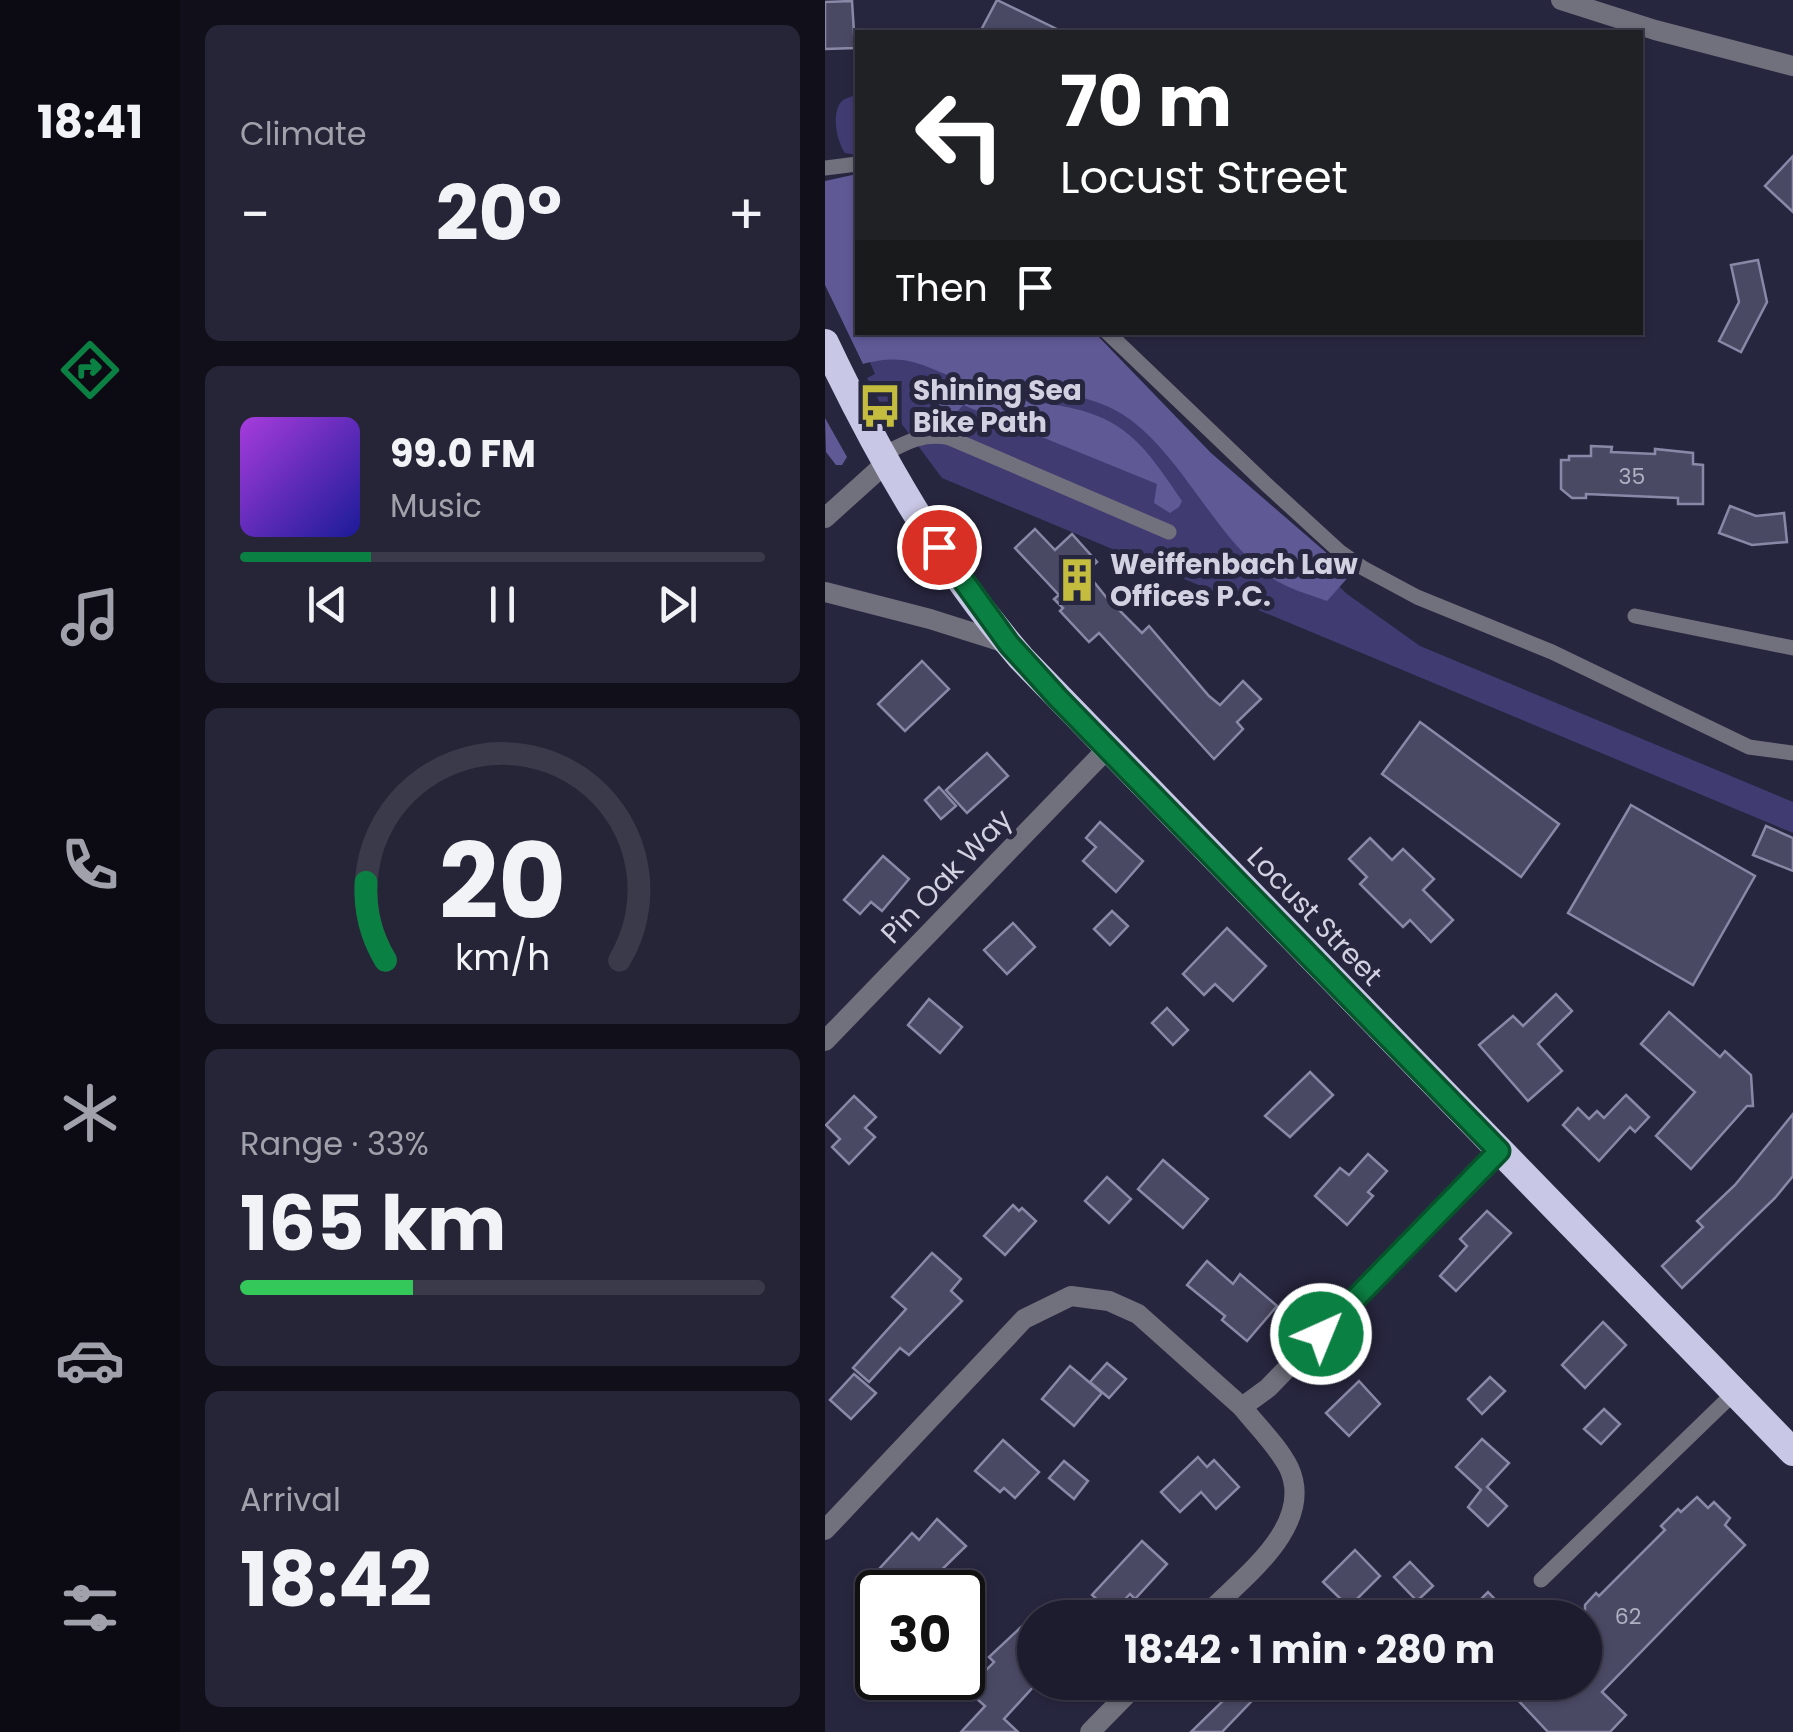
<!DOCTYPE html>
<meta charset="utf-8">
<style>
body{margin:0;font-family:Poppins,sans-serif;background:#252537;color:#f1f3f6;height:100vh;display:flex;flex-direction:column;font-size:38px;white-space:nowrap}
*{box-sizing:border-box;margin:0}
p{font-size:32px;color:#a0a1aa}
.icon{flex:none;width:55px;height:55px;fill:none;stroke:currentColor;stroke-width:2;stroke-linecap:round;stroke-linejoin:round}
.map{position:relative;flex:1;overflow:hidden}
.details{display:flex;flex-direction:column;gap:25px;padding:25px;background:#100f1a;width:645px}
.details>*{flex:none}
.guide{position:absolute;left:30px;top:30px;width:788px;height:305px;border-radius:0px;box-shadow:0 2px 8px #0004,0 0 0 2px #3b3a4b;background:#202124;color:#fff;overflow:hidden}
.speed{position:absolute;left:30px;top:1570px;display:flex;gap:20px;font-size:50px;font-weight:700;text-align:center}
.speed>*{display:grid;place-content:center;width:130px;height:130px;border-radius:50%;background:#1d1c2f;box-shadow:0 2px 8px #0004,0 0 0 2px #3b3a4b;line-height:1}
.speed .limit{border:5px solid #111;border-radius:15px;background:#fff;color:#111}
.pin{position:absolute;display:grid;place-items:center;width:85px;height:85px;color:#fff;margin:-42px;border:5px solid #fff;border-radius:50%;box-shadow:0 2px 10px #0007}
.me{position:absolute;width:110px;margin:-55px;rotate:44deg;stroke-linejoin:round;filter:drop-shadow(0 0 8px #0008)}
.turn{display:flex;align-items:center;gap:35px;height:210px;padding:0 40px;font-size:45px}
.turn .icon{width:130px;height:130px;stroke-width:2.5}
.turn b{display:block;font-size:70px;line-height:85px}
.then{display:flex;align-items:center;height:95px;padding:0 40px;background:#0003;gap:20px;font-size:38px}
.big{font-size:75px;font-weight:700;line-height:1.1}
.details .widget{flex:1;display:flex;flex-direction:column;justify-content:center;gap:15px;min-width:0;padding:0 35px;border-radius:15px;background:#252537}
.details .dial{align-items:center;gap:0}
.dial svg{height:260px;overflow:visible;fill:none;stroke:#3b3a4b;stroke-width:7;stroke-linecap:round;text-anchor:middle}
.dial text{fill:#f1f3f6;stroke:none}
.song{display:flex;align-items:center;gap:30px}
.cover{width:120px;height:120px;border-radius:15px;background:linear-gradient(135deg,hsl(280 70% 55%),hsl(240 70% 35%))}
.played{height:10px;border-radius:5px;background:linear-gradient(90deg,#0b8043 25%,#3b3a4b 25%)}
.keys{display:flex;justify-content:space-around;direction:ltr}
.heat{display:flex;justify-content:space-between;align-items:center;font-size:55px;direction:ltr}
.charge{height:15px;border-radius:8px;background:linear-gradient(90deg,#34c759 33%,#3b3a4b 0)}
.trip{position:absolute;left:192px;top:1600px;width:585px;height:100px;border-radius:50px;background:#1d1c2f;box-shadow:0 2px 8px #0004,0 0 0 2px #3b3a4b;font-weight:700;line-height:100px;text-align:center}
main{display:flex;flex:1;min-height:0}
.tabs{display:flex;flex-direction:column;width:180px;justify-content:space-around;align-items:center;background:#0c0b13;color:#a0a1aa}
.tabs .icon{width:70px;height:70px}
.tabs .on{color:#0b8043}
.tabs b{font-size:45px;color:#f1f3f6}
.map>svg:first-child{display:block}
</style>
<main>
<nav class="tabs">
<b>18:41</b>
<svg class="icon on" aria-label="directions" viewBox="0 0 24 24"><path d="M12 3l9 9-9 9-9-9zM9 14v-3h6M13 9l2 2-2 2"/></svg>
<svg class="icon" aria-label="music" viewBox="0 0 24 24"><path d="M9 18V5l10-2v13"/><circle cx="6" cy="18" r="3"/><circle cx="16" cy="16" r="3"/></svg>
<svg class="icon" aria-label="phone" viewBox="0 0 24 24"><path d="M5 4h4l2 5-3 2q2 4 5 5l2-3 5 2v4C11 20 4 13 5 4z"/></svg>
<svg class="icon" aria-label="climate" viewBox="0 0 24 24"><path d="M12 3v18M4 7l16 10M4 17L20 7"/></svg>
<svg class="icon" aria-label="car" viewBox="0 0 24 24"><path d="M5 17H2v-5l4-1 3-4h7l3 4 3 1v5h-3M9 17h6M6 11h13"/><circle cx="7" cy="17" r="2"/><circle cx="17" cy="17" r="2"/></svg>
<svg class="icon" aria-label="filters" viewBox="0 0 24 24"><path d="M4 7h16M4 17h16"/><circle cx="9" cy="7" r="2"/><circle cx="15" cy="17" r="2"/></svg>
</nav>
<section class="details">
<div class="widget"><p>Climate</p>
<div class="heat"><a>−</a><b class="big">20°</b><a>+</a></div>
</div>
<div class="widget">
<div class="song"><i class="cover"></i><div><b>99.0 FM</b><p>Music</p></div></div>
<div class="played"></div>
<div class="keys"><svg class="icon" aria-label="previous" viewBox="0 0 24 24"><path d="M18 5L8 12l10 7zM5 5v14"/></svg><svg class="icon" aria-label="pause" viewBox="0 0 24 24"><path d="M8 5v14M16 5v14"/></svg><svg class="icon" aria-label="next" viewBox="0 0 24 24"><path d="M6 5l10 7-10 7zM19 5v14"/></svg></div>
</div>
<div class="widget dial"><svg viewBox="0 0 100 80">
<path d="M14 69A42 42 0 1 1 86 69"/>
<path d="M14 69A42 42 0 0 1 8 45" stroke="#0b8043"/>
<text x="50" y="56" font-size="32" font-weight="700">20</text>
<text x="50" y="72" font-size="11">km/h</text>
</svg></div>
<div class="widget"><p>Range · 33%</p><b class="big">165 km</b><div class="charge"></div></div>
<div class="widget"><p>Arrival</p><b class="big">18:42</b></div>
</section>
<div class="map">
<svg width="968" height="1732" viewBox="0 0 968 1732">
<rect width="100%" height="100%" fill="#27263f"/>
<g fill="#403b71">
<path d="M 32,95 L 32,155 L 20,153 C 12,142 6,114 16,102 C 20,98 28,96 32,95 Z"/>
<polygon points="19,302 32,332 254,333 522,594 595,646 968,802 968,833 117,478 76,423 63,418 42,378 50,374"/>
</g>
<g fill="#5f5a96">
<path d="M 32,174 L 32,332 L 270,333 L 386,453 L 526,574 L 502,601 C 484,594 462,589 446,577 C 386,535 353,444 290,410 C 250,389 199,391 155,384 C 105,376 94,349 38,364 L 0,285 L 0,181 Z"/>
<path d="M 108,383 C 121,386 133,391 146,394 C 198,405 260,398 303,434 C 325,452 341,478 357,501 L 354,507 L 345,513 L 329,503 L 332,484 L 138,405 L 129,416 L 111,412 L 102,396 Z"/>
<polygon points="0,418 22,457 17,465 11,465 1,452"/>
</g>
<g fill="#4a4964" stroke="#8989a7" stroke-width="2.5">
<polygon points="172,0 238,32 155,32"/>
<polygon points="27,1 30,48 0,49 0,2"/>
<polygon points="968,156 968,212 940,186"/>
<polygon points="933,260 942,302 916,352 894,341 914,302 906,265"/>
<polygon points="766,446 787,447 786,452 830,454 830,449 868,453 868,464 878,465 878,504 853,504 853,498 761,494 761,498 747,498 736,489 736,460 744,460 744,456 766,456"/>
<polygon points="905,506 931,516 959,513 962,542 927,545 894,533"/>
<polygon points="210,529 230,550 247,534 272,562 261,572 281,597 317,633 324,626 384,696 395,705 418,681 436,699 412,722 418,729 389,759 274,633 264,642 235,611 238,608 229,599 234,595 190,548"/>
<polygon points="97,661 124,689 80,731 53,704"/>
<polygon points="595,722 734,824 696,877 557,774"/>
<polygon points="162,753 183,776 142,813 121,790"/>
<polygon points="114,787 131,806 116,819 100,800"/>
<polygon points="806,805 930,876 868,985 743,913"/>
<polygon points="275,822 318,861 291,892 258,861 271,847 261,838"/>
<polygon points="941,826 968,838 968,871 928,855"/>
<polygon points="545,838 567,860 578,849 609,879 598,890 628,920 606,942 585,920 578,927 535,884 542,877 524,859"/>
<polygon points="58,856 84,879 57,911 46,902 35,914 19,900"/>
<polygon points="287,911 303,926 285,945 269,929"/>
<polygon points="188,923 210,947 182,974 159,950"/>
<polygon points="402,928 441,966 408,1001 390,984 379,995 358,974"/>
<polygon points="731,994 747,1011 713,1044 737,1071 703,1101 654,1045 688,1016 698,1026"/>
<polygon points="104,999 137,1027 115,1053 83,1025"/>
<polygon points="342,1008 363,1030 348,1045 327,1023"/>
<polygon points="844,1012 895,1057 900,1051 926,1075 928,1106 922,1106 866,1169 831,1136 870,1092 816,1044"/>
<polygon points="485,1072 508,1095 465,1137 440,1116"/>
<polygon points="801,1095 824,1117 810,1132 805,1127 774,1161 738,1125 753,1108 764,1119 772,1111 779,1118"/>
<polygon points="29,1096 51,1117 40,1128 50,1137 24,1164 7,1147 15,1139 1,1125"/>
<polygon points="968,1114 968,1176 950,1198 857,1288 837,1266 878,1227 872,1221 910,1185"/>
<polygon points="543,1154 562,1171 543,1192 548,1196 522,1225 490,1196 515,1168 524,1175"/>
<polygon points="338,1160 383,1199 358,1228 313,1189"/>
<polygon points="282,1177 306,1199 284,1223 260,1201"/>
<polygon points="188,1205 194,1211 197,1208 211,1221 180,1255 159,1236"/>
<polygon points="662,1211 686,1233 631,1291 615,1276 642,1246 635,1239"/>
<polygon points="107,1253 136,1279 126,1291 137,1301 84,1355 75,1348 44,1382 28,1368 81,1309 67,1297"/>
<polygon points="382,1261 408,1284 415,1274 452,1306 422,1341 397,1320 400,1316 362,1285"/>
<polygon points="778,1322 801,1345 760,1388 737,1365"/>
<polygon points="282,1363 301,1379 284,1398 265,1382"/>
<polygon points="245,1366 277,1393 249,1426 217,1399"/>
<polygon points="29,1374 51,1393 26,1419 5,1400"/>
<polygon points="665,1377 680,1391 657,1414 643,1399"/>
<polygon points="534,1381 555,1404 524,1436 501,1413"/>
<polygon points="779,1409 795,1424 776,1444 759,1429"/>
<polygon points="657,1439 684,1463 662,1487 682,1506 663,1526 643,1507 656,1490 631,1467"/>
<polygon points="178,1440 214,1472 190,1498 179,1488 175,1492 150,1471"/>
<polygon points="373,1457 382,1467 389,1460 414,1487 391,1509 376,1492 355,1512 336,1492"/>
<polygon points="239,1461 263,1481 249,1499 224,1478"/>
<polygon points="872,1497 883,1508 889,1502 905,1518 900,1525 920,1545 777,1692 801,1715 785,1732 723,1732 676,1682 760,1682 760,1605 771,1593 774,1596 840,1530 836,1526 853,1509 856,1512"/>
<polygon points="112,1519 141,1546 94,1592 60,1592 45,1579 87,1533 94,1540"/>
<polygon points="317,1541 342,1564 310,1599 305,1594 287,1613 267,1595"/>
<polygon points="530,1550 555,1576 524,1607 498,1582"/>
<polygon points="585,1562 608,1586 592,1601 569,1577"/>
<polygon points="663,1592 688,1618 637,1618"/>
<polygon points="210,1614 210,1685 179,1719 193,1732 136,1732 160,1706 142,1690 169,1662 164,1657"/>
<polygon points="391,1682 445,1682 397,1732 366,1732 404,1695"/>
</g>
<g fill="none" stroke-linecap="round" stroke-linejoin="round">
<g stroke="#71717e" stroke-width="15">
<polyline points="0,168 32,164"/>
<polyline points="282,332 443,486 514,551 538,568 592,597 727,652 924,747 968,753"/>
<path d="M 57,455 C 80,443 98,432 125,438 L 344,532"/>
<polyline points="810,616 968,648"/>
<polyline points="716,1580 909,1393"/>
</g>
<g stroke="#71717e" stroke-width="20">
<polyline points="736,0 830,30 968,66"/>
<polyline points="0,518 61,463"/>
<polyline points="0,1041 282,749"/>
<polyline points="0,1530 199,1319 246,1296 284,1301 313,1314 417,1407 443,1388 674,1151"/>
<path d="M 378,1618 C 414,1580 491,1527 464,1468 C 453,1446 432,1426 417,1407"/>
<polyline points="265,1732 314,1682"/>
</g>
<polyline stroke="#71717e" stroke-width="20" points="0,592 105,619 184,644"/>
<path stroke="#c8c8e6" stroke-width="28" d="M 0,343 C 53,455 115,564 196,658 L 968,1452"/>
</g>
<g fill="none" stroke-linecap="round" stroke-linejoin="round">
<g stroke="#07532c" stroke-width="25">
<polyline id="route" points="114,547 184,644 233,698 674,1151 496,1334"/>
</g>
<use href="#route" stroke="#0b8043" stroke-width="18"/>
</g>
<defs>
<g id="bus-bare" transform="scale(3.45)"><path d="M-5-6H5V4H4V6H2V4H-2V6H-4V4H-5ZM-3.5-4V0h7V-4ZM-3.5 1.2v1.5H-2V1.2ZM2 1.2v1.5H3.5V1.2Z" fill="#c4bc3e" stroke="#27263f" stroke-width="2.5" paint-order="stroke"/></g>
<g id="building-bare" transform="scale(3.45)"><path d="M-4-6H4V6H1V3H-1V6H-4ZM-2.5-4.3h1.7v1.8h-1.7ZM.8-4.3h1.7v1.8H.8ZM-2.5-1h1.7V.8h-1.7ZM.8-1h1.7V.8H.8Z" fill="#c4bc3e" stroke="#27263f" stroke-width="2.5" paint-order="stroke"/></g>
</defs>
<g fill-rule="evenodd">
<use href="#bus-bare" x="55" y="406"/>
<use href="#building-bare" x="252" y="580"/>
</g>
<g text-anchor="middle" stroke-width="10" stroke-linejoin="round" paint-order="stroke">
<g font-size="22" fill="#afafc2">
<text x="807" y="484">35</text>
<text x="803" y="1624">62</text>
</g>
<g font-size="28" font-weight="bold" fill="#d1d1e1" stroke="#27263f" text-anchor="start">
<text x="88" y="400">Shining Sea<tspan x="88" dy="32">Bike Path</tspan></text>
<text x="285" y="574">Weiffenbach Law<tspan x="285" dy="32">Offices P.C.</tspan></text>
</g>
<g font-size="28" fill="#d1d1e1" stroke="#27263f">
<text transform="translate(121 876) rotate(-46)" y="10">Pin Oak Way</text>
<text transform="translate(490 916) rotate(46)" y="10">Locust Street</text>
</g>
</g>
</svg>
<div class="speed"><div class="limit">30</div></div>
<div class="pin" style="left:114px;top:547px;background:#d93025"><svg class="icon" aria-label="arrive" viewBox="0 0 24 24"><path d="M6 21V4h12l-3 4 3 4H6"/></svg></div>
<svg class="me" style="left:496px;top:1334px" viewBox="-20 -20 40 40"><circle r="17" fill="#0b8043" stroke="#fff" stroke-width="3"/><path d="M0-11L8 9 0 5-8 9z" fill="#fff"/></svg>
<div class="trip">18:42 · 1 min · 280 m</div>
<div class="guide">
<div class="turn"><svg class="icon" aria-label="left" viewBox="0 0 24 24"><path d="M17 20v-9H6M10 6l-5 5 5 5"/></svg><div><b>70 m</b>Locust Street</div></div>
<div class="then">Then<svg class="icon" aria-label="arrive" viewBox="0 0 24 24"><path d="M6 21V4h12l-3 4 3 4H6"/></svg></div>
</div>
</div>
</main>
